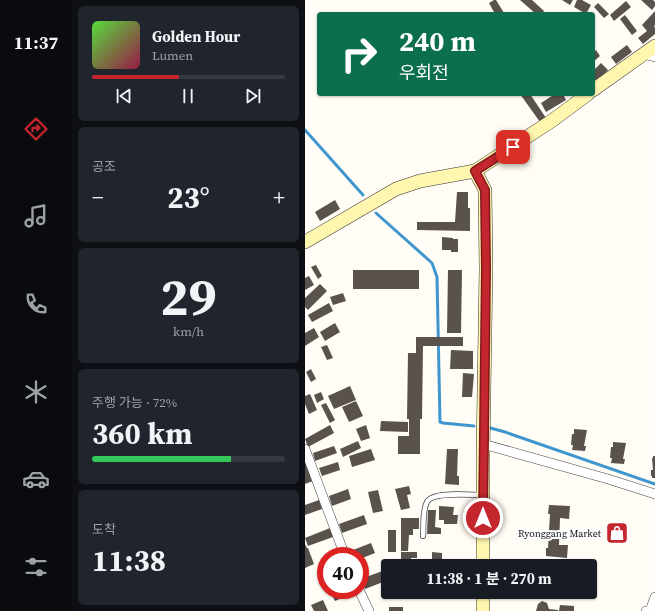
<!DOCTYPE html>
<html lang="ko">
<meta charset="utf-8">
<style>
body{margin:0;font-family:"Source Serif 4","Noto Sans KR",serif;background:#20242c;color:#f1f3f6;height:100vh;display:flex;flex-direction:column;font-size:15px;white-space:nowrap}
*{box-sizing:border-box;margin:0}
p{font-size:13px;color:#9ea1a6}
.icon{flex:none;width:22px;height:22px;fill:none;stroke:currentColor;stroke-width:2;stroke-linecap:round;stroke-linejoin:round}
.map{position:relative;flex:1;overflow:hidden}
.drawer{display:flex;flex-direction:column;gap:6px;padding:6px;background:#0d0f14;width:233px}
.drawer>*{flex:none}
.hud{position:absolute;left:12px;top:12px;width:278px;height:84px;border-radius:4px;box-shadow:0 1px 3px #0004;background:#0b6e4f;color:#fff;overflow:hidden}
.speed{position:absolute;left:12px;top:547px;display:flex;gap:8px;font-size:20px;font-weight:700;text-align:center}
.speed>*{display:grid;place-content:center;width:52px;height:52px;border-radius:50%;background:#171b24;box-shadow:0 1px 3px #0004;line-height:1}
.speed .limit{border:6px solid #d22;background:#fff;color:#111}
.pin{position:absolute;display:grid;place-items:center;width:34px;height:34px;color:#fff;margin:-17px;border-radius:8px;box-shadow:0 2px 6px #0006}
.me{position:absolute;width:44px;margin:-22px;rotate:0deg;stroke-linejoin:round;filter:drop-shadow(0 0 3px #0008)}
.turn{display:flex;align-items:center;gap:14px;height:84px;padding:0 16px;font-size:18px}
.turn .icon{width:52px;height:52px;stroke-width:2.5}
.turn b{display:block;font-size:28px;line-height:34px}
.big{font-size:30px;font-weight:700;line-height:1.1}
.drawer .widget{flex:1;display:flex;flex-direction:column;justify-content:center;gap:6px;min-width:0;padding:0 14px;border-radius:6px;background:#20242c}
.drawer .dial{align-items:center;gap:0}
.dial b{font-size:52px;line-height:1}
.song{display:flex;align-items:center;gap:12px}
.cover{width:48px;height:48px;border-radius:6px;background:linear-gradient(135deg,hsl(110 70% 55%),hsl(340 70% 35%))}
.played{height:4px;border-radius:2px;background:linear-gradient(90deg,#c4262e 45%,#363941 45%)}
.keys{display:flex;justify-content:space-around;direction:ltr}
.heat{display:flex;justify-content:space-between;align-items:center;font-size:22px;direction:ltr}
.charge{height:6px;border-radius:3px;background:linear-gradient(90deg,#34c759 72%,#363941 0)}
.trip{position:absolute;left:76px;top:559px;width:216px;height:40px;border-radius:4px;background:#171b24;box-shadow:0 1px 3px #0004;font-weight:700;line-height:40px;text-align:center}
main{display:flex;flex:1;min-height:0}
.tabs{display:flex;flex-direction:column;width:72px;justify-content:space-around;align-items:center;background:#090b0e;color:#9ea1a6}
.tabs .icon{width:28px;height:28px}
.tabs .selected{color:#c4262e}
.tabs b{font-size:18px;color:#f1f3f6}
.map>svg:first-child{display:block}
</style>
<main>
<nav class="tabs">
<b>11:37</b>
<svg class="icon selected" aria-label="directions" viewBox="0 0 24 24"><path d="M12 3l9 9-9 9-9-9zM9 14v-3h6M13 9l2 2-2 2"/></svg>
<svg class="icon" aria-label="music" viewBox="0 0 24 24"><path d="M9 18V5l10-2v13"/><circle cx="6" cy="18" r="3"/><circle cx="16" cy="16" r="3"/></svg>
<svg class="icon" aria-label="phone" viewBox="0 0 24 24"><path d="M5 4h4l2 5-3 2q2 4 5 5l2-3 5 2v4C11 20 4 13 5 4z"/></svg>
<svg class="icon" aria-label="climate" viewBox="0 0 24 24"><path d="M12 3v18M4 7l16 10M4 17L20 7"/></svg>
<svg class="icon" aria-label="car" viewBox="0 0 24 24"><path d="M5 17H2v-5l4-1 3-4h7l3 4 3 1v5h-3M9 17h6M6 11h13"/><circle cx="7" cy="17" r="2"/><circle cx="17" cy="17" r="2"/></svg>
<svg class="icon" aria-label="filters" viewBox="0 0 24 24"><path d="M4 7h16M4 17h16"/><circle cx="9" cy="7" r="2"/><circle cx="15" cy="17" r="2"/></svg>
</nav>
<section class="drawer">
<div class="widget">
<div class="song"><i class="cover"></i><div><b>Golden Hour</b><p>Lumen</p></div></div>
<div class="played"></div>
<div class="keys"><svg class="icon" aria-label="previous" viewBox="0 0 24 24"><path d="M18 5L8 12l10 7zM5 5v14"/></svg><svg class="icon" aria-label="pause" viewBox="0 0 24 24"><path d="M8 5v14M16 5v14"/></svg><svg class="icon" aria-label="next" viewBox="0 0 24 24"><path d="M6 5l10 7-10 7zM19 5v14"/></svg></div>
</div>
<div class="widget"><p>공조</p>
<div class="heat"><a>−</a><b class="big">23°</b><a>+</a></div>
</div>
<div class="widget dial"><b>29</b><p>km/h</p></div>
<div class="widget"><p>주행 가능 · 72%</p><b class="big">360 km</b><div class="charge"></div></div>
<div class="widget"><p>도착</p><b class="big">11:38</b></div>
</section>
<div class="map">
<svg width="350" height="611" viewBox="0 0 350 611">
<rect width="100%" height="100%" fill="#fffdf5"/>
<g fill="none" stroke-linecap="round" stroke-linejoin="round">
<g stroke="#3f96cf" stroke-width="3">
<polyline points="0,130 58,195"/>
<polyline points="71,213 127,263 132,277 135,422 138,423 169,426"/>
<polyline points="182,427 200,432 350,484"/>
</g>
</g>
<g fill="#5a524d">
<polygon points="189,0 191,0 199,13 190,14 184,3"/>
<polygon points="215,0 227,0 239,11 237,14 231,14"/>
<polygon points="257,0 268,0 265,5"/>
<polygon points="272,0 277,0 286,5 281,14 269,7"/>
<polygon points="336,0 348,0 350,2 350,6 347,10"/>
<polygon points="321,1 326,7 309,21 305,15"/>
<polygon points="293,3 304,14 299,18 289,7"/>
<polygon points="350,11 350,25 349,26 350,28 350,34 338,44 333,38 342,31 337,25"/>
<polygon points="320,15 332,31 327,35 315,19"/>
<polygon points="322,45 327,52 311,64 306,57"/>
<polygon points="291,50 295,56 288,62 288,53"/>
<polygon points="296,63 303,70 291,82 288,79 288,71"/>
<polygon points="215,94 225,94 241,118 235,122"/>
<polygon points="250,94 258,94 261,100 241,112 236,103"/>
<polygon points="152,192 163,192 163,208 165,208 165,231 112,230 112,222 150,222"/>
<polygon points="30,200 35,209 15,221 10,212"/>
<polygon points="137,237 148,238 148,239 153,239 153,252 146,252 146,250 137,250"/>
<polygon points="11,265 17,276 13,279 6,267"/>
<rect x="48" y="270" width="66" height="19"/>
<polygon points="143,270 157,270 156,333 142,333"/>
<polygon points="4,276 9,285 0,290 0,278"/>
<polygon points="15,284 22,291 3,310 0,307 0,298"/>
<polygon points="38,293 41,301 28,305 25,297"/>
<polygon points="24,303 28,311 7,322 3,315"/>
<polygon points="30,323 35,332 20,341 15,332"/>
<polygon points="9,328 14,337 0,346 0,333"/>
<polygon points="111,337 158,337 158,346 118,346 117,419 115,419 115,454 93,454 93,436 104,436 104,419 102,419 103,353 111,353"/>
<polygon points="22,345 28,358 22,360 16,347"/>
<polygon points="146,350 168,351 168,369 145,369"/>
<polygon points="6,369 11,379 6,382 1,372"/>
<polygon points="158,373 169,374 167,397 157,397"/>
<polygon points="45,386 51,400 29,409 23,396"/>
<polygon points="16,392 19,399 12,403 9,395"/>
<polygon points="5,394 12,410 4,414 0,404 0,396"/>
<polygon points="51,401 58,416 44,422 37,407"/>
<polygon points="21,403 30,420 25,423 16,405"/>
<polygon points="76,421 103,422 103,432 75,431"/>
<polygon points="25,425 29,433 3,447 0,439"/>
<polygon points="61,425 65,438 56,441 51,429"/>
<polygon points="269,429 282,430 279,446 281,446 280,451 267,450 268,445 266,445 267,434 269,434"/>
<polygon points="53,441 56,448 38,457 35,449"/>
<polygon points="308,442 321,443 318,459 320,459 319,464 306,463 307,458 305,458 306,447 308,447"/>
<polygon points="29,446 32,453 10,461 8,453"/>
<polygon points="66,449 70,460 47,467 44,456"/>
<polygon points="142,449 153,449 152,476 154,476 154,485 140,484"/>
<polygon points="348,456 350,456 350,478 347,478 347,476 346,476 346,470 348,470 347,458 348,458"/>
<polygon points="0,460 8,481 0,484"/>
<polygon points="33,462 35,470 17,476 14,468"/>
<polygon points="104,486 106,494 102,495 105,508 96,510 90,489"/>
<polygon points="43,489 46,499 27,506 24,496"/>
<polygon points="73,490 78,511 68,513 63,492"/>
<polygon points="14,500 17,509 0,515 0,505"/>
<polygon points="244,505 265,506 264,519 255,518 254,545 263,545 262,558 241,556 241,548 243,548 245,514 243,514"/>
<polygon points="134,506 149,507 148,515 153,515 152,524 139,524 139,520 134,520"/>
<polygon points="123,510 131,510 130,527 136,528 136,534 122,534"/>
<polygon points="59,515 62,524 37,533 34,524"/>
<polygon points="96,518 114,518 114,529 108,529 108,535 104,535 103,551 96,551"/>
<polygon points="25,528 28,537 3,546 0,538"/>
<rect x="83" y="530" width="8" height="22"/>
<polygon points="66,543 70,553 55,559 55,556 44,556 43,552"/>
<polygon points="0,544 2,548 3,548 9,564 0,568"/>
<polygon points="96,552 112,552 112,558 106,558 106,566 96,566"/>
<polygon points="127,552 137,553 137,566 127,566"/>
<polygon points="244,559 253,560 252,566 244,566"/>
<polygon points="21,562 21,574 17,563"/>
<polygon points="80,570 83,580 60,589 56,579"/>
<polygon points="32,590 50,590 51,592 30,601 26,593"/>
<polygon points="18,600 23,611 9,611 6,605"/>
<polygon points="237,601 242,603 244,609 253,610 253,611 231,611 233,604"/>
<polygon points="255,605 269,606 269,611 254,611"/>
<rect x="84" y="607" width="14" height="4"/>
</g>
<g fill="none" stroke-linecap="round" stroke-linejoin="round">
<g stroke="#444" stroke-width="6">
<path id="lane" d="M 118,536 C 119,526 117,511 122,502 C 127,491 165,495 176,495"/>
</g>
<g stroke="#444" stroke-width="10">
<g id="street">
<polyline points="338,54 350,57"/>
<polyline points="178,444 303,479 350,494"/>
<polyline points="0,449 40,556"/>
<polyline points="54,590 64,611"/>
<polyline points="341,611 345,611 350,597"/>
</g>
</g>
<g stroke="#333" stroke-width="14">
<g id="secondary">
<polyline points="288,90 350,46"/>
<polyline points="170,171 180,190 181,269 178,452 178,566"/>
<polyline points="0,242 91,189 115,181 170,171 248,120 283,94"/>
<polyline points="178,611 178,592"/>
</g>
</g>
<use href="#lane" stroke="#fff" stroke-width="4.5"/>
<use href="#street" stroke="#fff" stroke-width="9"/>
<use href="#secondary" stroke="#fff6b0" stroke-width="13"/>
</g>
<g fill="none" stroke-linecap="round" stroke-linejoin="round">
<g stroke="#7f191e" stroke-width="10">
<polyline id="route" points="178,518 181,269 180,190 170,171 208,147"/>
</g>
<use href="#route" stroke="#c4262e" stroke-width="7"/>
</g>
<defs>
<g id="shop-square" transform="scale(1.15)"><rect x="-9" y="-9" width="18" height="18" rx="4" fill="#c4262e" stroke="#fff"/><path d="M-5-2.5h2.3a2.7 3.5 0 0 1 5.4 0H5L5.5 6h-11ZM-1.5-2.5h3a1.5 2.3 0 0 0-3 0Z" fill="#fff"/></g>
</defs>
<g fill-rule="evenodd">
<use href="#shop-square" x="312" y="533"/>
</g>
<g text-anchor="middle" stroke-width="4" stroke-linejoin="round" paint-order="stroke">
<g font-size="10" fill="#111" stroke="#fff" text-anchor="end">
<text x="296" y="537">Ryonggang Market</text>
</g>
</g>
</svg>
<div class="speed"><div class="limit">40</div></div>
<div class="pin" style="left:208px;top:147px;background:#d93025"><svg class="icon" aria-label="arrive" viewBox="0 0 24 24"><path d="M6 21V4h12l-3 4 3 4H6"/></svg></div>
<svg class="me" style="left:178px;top:518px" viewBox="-20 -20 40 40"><circle r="17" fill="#c4262e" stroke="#fff" stroke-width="3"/><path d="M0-11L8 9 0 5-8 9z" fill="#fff"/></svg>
<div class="trip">11:38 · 1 분 · 270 m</div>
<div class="hud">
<div class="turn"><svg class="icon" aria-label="right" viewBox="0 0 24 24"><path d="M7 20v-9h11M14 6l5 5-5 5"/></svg><div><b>240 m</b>우회전</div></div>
</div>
</div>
</main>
